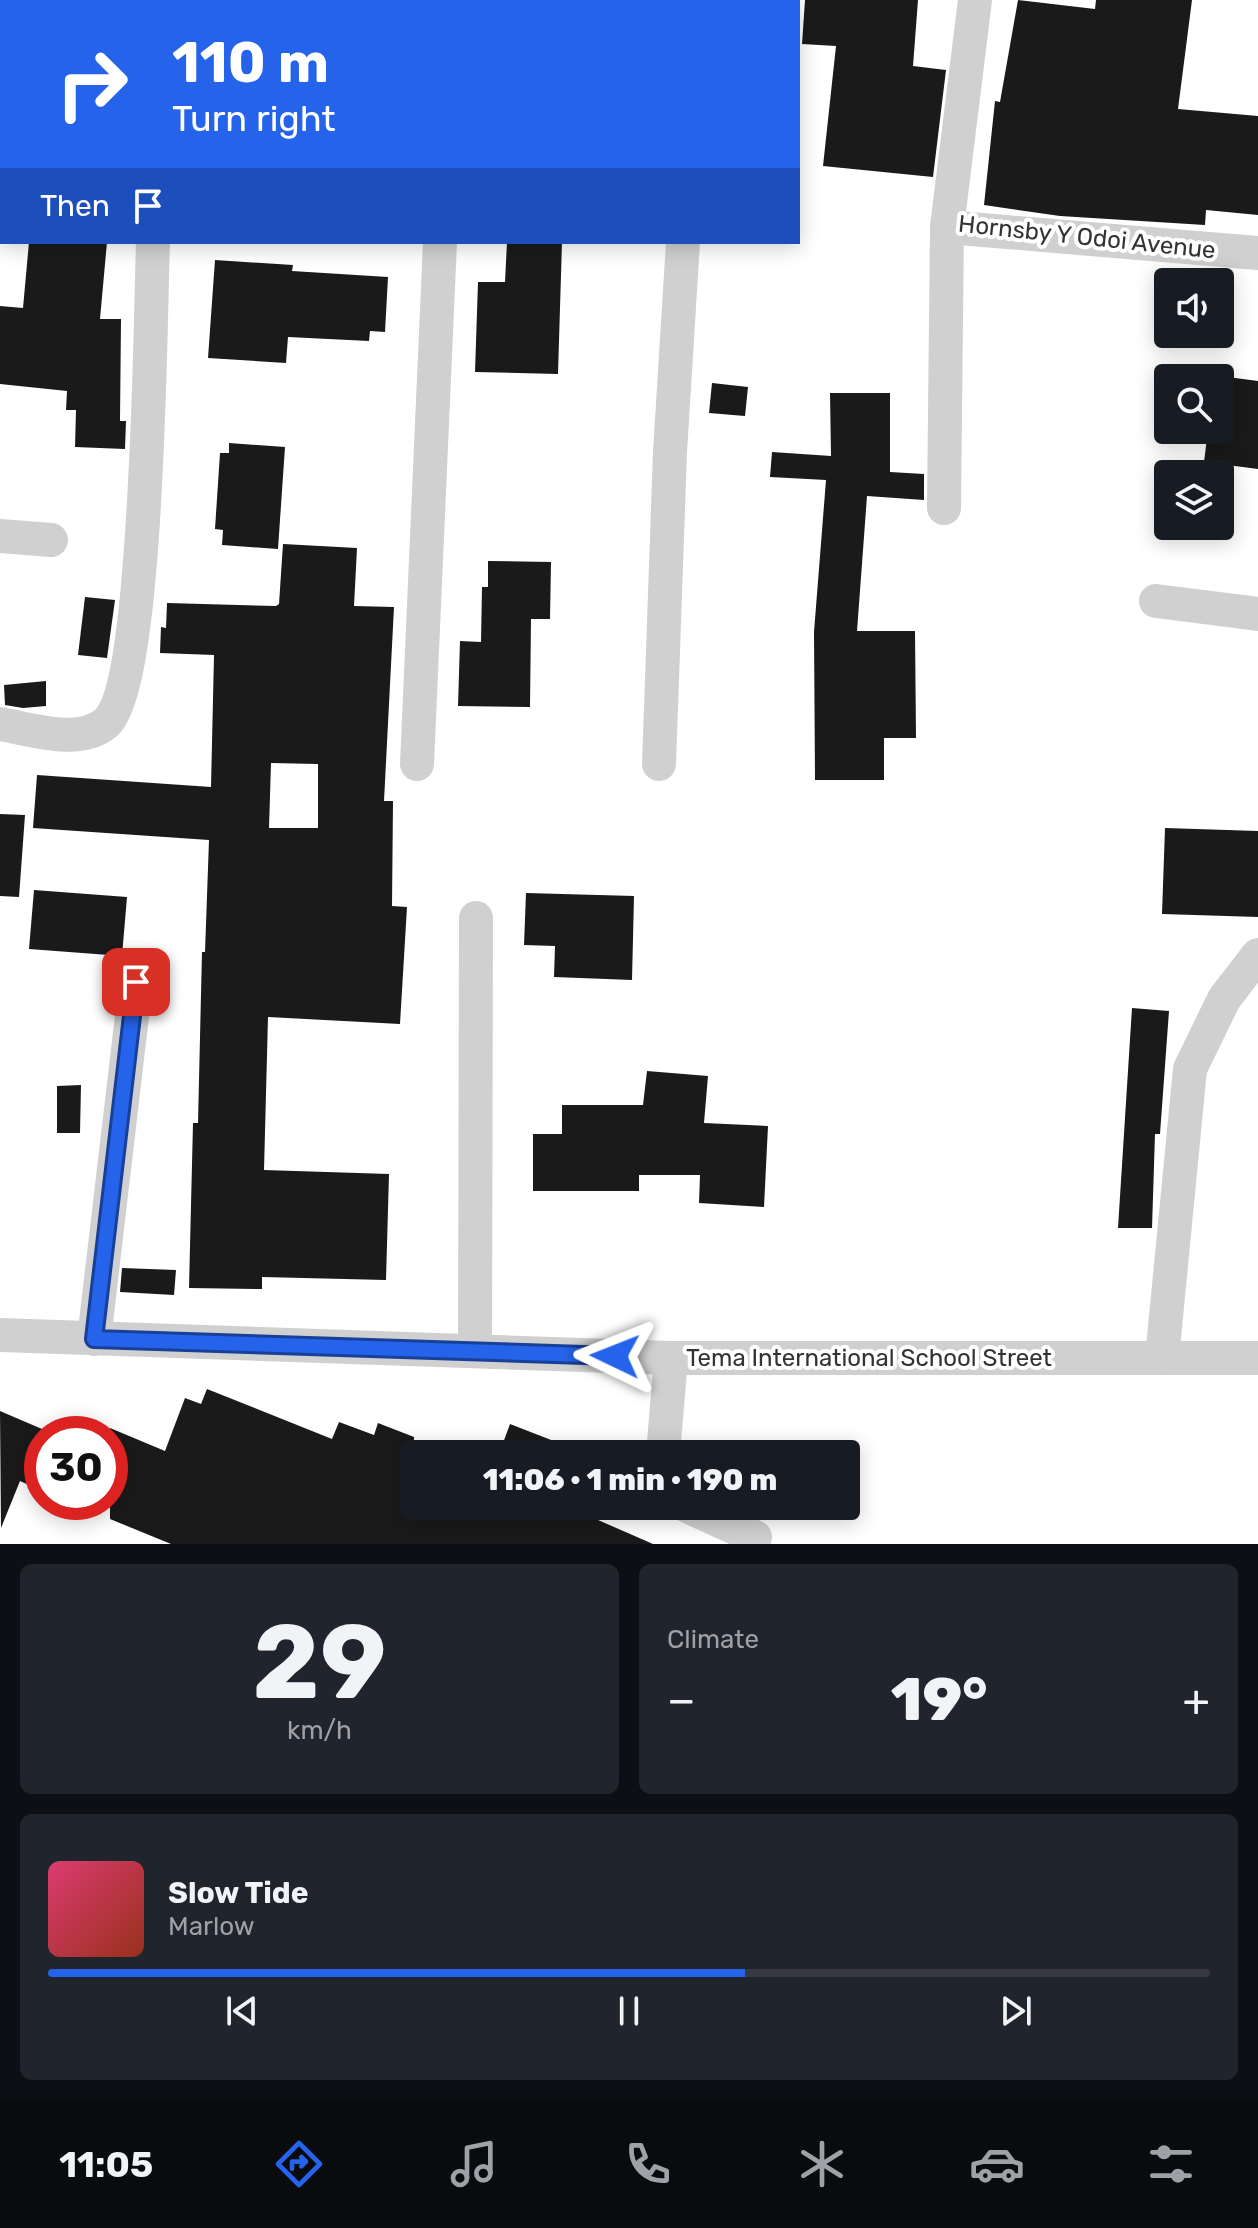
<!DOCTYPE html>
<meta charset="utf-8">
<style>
body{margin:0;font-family:Rubik,sans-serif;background:#20242c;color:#f1f3f6;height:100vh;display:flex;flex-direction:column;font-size:30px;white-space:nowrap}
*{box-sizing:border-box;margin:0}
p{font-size:26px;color:#9ea1a6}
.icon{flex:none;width:44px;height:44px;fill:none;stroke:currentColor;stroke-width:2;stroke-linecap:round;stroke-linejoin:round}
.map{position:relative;height:1544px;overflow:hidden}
.drawer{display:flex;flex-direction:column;gap:20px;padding:20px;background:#0d0f14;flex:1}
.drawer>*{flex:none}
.banner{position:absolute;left:0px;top:0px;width:800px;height:244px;box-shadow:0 4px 20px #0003;background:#2563eb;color:#fff;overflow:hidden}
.buttons{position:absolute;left:1154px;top:268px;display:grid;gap:16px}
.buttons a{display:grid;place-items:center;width:80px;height:80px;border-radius:8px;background:#171b24;box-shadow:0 4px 20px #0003;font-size:40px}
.speed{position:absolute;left:24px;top:1416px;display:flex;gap:16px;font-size:40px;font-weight:700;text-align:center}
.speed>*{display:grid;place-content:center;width:104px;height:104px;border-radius:50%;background:#171b24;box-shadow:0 4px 20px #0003;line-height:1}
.speed .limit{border:12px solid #d22;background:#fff;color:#111}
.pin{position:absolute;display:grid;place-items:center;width:68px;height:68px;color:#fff;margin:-34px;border-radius:16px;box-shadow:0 4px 12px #0006}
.me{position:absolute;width:88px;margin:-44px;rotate:272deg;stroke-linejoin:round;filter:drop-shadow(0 0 6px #0008)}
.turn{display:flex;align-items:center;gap:28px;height:168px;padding:0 40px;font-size:36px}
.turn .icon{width:104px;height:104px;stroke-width:2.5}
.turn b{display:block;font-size:56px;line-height:68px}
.then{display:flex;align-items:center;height:76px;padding:0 40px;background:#0003;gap:16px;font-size:30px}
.big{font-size:60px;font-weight:800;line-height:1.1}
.drawer .card{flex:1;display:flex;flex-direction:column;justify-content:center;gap:12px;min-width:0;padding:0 28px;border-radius:12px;background:#20242c}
.drawer .dial{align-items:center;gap:0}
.dial b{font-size:104px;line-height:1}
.song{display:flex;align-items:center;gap:24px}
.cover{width:96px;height:96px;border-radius:12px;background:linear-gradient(135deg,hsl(340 70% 55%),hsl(10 70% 35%))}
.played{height:8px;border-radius:4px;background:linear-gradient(90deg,#2563eb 60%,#363941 60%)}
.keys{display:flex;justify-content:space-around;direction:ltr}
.heat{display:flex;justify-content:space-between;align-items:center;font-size:44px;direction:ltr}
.drawer .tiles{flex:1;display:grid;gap:20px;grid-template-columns:1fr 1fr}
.card:last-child{grid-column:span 2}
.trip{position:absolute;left:400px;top:1440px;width:460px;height:80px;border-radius:8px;background:#171b24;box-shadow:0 4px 20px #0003;font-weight:800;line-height:80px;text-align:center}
.tabs{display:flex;height:128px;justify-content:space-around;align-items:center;background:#090b0e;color:#9ea1a6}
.tabs .icon{width:56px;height:56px}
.tabs .current{color:#2563eb}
.tabs b{font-size:36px;color:#f1f3f6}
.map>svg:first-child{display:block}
</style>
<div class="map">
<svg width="1258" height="1544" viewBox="0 0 1258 1544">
<rect width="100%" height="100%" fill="#fff"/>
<g fill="#1a1a1a" fill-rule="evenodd">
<polygon points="805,0 918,0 913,66 946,70 933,177 823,166 836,46 802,44"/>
<polygon points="1018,0 1095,9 1096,0 1192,0 1178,109 1258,116 1258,215 1206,210 1205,225 1060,216 984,205 995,101 1000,102"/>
<polygon points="29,242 107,242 100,319 121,319 120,421 126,421 125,449 75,447 76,410 66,410 67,391 0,384 0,306 23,308"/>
<polygon points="507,242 562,242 558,374 475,372 478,282 505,282"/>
<polygon points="215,260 293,265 292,271 388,277 385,332 370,331 369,341 288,337 286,363 208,358"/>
<polygon points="1220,376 1258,381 1258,469 1204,462 1208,430 1220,430"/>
<polygon points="712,383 748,387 745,416 709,413"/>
<polygon points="830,393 890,393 890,472 924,474 924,500 867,496 857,631 915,631 916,738 884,738 884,780 815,780 814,632 826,480 770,477 772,452 831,456"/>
<polygon points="229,443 285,447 278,549 222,545 223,530 215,529 220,453 229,453"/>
<path d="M 283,544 L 357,548 L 354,606 L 394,607 L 384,801 L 393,801 L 392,906 L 407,907 L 400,1024 L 268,1017 L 264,1170 L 389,1174 L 386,1280 L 262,1277 L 262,1289 L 189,1288 L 193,1123 L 198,1123 L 202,952 L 205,952 L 209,840 L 33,828 L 37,775 L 211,787 L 214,655 L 160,653 L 161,627 L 166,628 L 167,603 L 276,606 L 279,604 ZM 271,763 L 318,764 L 318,828 L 269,828 Z"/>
<polygon points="488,561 551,562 550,619 531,619 530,707 458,706 460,641 481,642 482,587 488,587"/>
<polygon points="85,597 115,600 107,658 78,655"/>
<polygon points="46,681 46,706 23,708 5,705 4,685"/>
<polygon points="0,814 25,815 19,897 0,896"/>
<polygon points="1165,828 1258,831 1258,917 1162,914"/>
<polygon points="34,890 127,897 122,956 29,949"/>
<polygon points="526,893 634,896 632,980 554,977 555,946 524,945"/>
<polygon points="1132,1008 1169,1011 1160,1134 1155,1134 1152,1228 1118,1228"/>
<polygon points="647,1071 708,1076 704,1123 768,1126 764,1207 699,1203 700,1175 639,1175 639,1191 533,1191 533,1134 562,1134 562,1105 643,1105"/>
<polygon points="81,1085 80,1133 57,1133 57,1086"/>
<polygon points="122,1268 176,1270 174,1295 120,1292"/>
<polygon points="207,1389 332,1439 339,1422 374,1435 378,1423 414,1437 414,1506 566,1506 653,1544 171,1544 110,1519 110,1428 165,1451 185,1398 201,1404"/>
<polygon points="0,1411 42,1429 42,1491 20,1481 1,1528"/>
<polygon points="510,1424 582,1452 582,1454 499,1454"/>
</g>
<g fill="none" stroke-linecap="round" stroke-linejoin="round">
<polyline stroke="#cdcdcd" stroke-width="5" stroke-dasharray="4 4" stroke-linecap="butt" points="0,89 2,89"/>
<g stroke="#d0d0d0" stroke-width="34">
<polyline points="975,0 947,227 1258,253"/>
<polyline points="163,2 163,0"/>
<polyline points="445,2 446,0"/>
<polyline points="698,2 698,0"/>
<polyline points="944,508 947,227"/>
<polyline points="0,536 51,540"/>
<polyline points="1156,601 1258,614"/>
<path d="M 0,724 C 31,729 79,746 106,723 C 149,685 150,317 153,242"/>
<polyline points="417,764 440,242"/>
<polyline points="659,764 670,452 683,242"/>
<polyline points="0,1335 671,1358 1258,1358"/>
<polyline points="94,1339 136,982"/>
<polyline points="475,1351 476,918"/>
<polyline points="1162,1358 1190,1069 1224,999 1258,955"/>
<polyline points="663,1454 671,1358"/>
<polyline points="687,1506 755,1537"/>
</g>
</g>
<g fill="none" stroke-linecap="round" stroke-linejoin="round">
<g stroke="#184099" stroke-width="20">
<polyline id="route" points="136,982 94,1339 615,1356"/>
</g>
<use href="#route" stroke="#2563eb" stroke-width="14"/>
</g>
<g text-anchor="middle" stroke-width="8" stroke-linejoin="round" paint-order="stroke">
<g font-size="24" fill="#333" stroke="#fff">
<text transform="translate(1087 237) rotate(6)" y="8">Hornsby Y Odoi Avenue</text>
<text x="869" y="1366">Tema International School Street</text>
</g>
</g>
</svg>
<div class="buttons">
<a><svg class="icon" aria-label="sound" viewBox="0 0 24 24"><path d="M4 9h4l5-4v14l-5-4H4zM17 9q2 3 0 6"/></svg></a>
<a><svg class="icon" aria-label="search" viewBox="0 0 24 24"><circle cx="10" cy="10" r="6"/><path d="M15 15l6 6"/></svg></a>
<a><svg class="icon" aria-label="layers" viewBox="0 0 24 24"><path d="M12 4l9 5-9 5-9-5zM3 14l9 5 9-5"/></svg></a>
</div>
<div class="speed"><div class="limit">30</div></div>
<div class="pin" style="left:136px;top:982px;background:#d93025"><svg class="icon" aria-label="arrive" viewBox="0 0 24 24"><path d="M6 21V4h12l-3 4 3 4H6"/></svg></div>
<svg class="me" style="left:615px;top:1356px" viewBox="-20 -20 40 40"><path d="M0-17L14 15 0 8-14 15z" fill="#2563eb" stroke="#fff" stroke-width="4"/></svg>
<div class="trip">11:06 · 1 min · 190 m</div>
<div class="banner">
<div class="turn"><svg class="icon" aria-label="right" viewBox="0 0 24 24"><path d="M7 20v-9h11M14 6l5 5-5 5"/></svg><div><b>110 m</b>Turn right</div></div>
<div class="then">Then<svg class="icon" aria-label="arrive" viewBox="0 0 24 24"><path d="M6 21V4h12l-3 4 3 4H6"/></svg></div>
</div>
</div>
<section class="drawer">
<div class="tiles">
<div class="card dial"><b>29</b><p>km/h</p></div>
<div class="card"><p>Climate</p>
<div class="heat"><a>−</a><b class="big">19°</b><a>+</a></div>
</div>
<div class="card">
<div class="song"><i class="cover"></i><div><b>Slow Tide</b><p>Marlow</p></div></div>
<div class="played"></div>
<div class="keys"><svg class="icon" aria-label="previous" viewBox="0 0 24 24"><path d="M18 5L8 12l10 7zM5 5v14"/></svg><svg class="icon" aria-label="pause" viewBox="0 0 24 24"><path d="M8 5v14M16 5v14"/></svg><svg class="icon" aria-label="next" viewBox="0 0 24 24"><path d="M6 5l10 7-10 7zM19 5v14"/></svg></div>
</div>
</div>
</section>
<nav class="tabs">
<b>11:05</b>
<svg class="icon current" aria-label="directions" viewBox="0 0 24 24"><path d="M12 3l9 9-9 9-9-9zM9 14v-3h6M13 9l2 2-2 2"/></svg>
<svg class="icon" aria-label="music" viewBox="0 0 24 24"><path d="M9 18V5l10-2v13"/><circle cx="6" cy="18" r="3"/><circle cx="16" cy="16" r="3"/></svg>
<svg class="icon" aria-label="phone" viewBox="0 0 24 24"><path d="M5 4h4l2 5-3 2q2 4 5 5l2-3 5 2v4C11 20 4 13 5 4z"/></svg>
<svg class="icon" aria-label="climate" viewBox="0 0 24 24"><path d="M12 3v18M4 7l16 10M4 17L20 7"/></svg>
<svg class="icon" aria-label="car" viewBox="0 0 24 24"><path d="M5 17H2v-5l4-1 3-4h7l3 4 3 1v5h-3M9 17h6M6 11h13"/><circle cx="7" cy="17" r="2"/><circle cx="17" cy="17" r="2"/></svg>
<svg class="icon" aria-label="filters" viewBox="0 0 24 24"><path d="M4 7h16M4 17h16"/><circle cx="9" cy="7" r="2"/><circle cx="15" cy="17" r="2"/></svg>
</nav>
